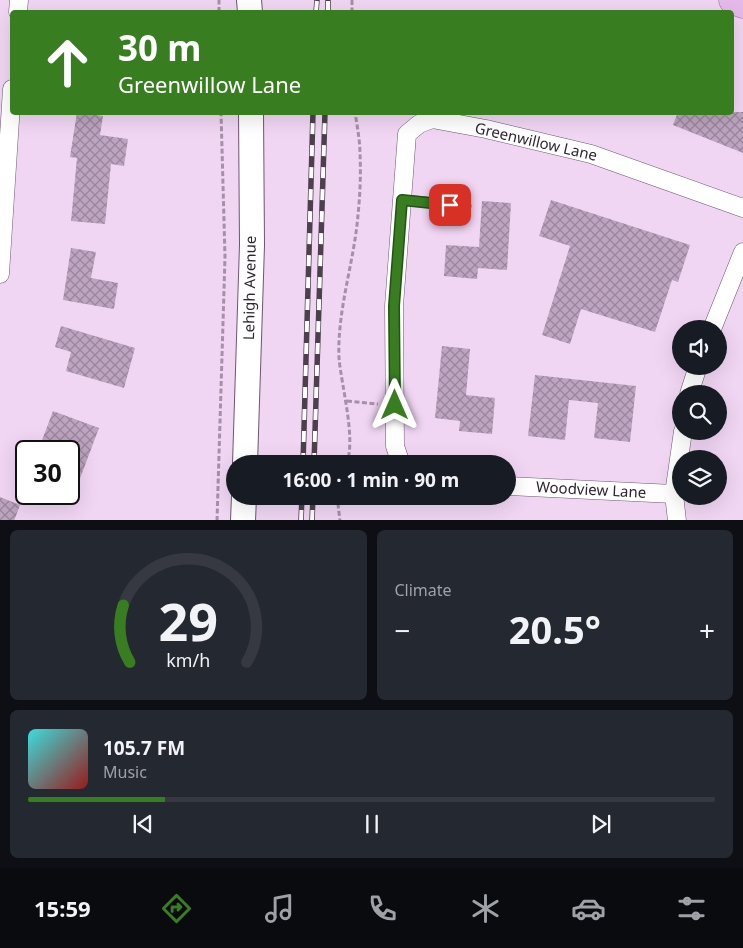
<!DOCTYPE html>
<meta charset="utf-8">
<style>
body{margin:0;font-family:"Noto Sans",sans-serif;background:#242831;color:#f1f3f6;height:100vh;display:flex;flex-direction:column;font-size:19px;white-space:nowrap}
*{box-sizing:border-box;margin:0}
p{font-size:16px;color:#9ea1a6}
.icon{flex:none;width:28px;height:28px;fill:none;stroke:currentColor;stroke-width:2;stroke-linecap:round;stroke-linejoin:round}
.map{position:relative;height:520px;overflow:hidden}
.sheet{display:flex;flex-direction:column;gap:10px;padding:10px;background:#0d0f14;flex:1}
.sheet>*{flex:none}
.hud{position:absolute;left:10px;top:10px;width:724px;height:105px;border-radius:5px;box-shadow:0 5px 20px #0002;background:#387e21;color:#fff;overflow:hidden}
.tools{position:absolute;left:672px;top:320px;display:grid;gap:10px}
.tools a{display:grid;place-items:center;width:55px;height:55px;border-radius:50%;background:#171b24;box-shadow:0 5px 20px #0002;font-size:25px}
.speed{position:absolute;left:15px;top:440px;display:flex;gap:10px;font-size:25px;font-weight:700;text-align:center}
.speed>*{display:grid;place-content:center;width:65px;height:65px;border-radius:50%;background:#171b24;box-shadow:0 5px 20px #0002;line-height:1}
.speed .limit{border:2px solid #111;border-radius:8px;background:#fff;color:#111}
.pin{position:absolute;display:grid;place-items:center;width:42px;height:42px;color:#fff;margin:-21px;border-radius:10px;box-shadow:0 2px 8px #0006}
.me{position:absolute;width:55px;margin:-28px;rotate:0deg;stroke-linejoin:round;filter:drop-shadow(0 0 4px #0008)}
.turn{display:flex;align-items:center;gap:18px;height:105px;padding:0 25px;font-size:22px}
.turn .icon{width:65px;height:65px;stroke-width:2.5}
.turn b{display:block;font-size:35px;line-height:42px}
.big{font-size:38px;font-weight:700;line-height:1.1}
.sheet .widget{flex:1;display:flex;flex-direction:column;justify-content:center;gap:8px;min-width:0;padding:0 18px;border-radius:8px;background:#242831}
.sheet .dial{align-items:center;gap:0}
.dial svg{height:130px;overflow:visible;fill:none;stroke:#363941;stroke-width:7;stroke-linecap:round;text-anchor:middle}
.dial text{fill:#f1f3f6;stroke:none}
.song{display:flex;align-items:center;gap:15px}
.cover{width:60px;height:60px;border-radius:8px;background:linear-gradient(135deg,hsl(180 70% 55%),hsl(0 70% 35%))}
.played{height:5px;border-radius:2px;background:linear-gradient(90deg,#387e21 20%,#363941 20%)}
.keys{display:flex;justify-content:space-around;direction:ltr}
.heat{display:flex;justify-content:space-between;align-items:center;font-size:28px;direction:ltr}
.sheet .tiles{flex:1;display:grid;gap:10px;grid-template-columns:1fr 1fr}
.widget:last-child{grid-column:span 2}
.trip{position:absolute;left:226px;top:455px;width:290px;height:50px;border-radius:25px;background:#171b24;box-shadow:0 5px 20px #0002;font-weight:700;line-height:50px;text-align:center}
.menu{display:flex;height:80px;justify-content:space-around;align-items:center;background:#090b0e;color:#9ea1a6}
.menu .icon{width:35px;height:35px}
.menu .selected{color:#387e21}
.menu b{font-size:22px;color:#f1f3f6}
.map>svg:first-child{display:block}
</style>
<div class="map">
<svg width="743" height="521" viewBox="0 0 743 521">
<defs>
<pattern id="building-cross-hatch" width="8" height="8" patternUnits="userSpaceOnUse" patternTransform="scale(1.25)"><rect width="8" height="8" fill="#bda4c0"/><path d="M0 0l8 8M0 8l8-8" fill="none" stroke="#9a859c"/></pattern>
</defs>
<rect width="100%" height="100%" fill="#f1d6f4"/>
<g fill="url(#building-cross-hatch)">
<polygon points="77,112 103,116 100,135 128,139 124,166 111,164 105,224 71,221 77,158 70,157"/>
<polygon points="678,112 743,112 743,153 673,125"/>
<polygon points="551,200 690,245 678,282 672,280 655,332 581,309 570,344 542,335 570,246 539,236"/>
<polygon points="482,201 511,203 507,270 478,268 477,279 444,276 446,245 479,247"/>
<polygon points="71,248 96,252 91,278 118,283 114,309 63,300"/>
<polygon points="61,326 135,348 124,388 66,371 71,352 55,347"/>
<polygon points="442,346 470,349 466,395 495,398 492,434 459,431 460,421 435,418"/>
<polygon points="535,375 636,386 630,442 594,438 598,403 569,400 565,440 528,436"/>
<polygon points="53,411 99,428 70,505 69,505 69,451 38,451"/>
<polygon points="0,497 20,505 14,521 0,521"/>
</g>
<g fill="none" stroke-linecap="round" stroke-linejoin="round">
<g stroke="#6d5670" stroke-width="11">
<polyline id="lane" points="402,200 466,206"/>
</g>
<g stroke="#6d5670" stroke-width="19">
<g id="street">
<polyline points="18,12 19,0"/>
<polyline points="0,274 12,89"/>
<polyline points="712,329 743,252"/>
<polyline points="689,394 698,366"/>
<polyline points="401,464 395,446 394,306 407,134 419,124 432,119 486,129 591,154 743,208"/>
<polyline points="508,486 674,494"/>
<polyline points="677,521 674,494 683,431"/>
</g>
</g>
<g stroke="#6d5670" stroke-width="26">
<g id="secondary">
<polyline points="249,0 250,12"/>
<polyline points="245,464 252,245 251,112"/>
<polyline points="243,521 244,496"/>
</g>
</g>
<g stroke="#9c67a1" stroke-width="29">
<polyline id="primary" points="733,0 743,4"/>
</g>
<g stroke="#a591a7" stroke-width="3" stroke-dasharray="5 2.5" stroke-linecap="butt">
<polyline points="352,0 352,12"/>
<polyline points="219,12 219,0"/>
<polyline points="347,401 378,404"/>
<path d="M 346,464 C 357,442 341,384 339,358 C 337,310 354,263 358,215 C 360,195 361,174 360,154 C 360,140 357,126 355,112"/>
<polyline points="337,496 340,521"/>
<polyline points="217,521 225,257 221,112"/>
</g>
<use href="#lane" stroke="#fff" stroke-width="9"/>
<use href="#street" stroke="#fff" stroke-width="18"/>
<use href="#secondary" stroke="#fff" stroke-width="24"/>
<use href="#primary" stroke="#e6b9eb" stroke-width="28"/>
<g stroke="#4c404d" stroke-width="5.5">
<g id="rail">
<polyline points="316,12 317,0"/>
<polyline points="328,12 328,0"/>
<polyline points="303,464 313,112"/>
<polyline points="314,464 325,112"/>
<polyline points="301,521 302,496"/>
<polyline points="312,521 313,496"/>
</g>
</g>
<use href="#rail" stroke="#fff" stroke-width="4" stroke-dasharray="11" stroke-linecap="butt"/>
</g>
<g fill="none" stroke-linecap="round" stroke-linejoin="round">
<g stroke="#245215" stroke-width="12">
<polyline id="route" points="395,405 394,306 402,200 450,205"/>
</g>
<use href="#route" stroke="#387e21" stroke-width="9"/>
</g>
<g text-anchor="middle" stroke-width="4" stroke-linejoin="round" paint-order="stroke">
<g font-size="15" fill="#2f2530" stroke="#fff">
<text transform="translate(536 142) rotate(13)" y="5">Greenwillow Lane</text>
<text transform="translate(250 288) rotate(-89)" y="5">Lehigh Avenue</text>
<text transform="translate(591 490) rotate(3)" y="5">Woodview Lane</text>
</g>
</g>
</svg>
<div class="tools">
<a><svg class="icon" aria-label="sound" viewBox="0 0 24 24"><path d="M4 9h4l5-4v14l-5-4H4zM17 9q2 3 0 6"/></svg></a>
<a><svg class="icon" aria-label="search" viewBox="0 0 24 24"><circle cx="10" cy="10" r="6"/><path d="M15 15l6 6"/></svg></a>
<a><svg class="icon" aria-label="layers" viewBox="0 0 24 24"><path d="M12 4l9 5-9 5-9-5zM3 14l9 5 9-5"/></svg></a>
</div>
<div class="speed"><div class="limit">30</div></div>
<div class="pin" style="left:450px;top:205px;background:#d93025"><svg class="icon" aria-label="arrive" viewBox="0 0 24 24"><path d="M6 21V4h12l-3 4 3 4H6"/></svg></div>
<svg class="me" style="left:395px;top:405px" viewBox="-20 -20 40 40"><path d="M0-17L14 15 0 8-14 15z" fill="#387e21" stroke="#fff" stroke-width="4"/></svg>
<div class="trip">16:00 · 1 min · 90 m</div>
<div class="hud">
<div class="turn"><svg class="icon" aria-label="ahead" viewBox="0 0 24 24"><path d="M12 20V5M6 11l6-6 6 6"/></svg><div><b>30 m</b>Greenwillow Lane</div></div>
</div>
</div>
<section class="sheet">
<div class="tiles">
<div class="widget dial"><svg viewBox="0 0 100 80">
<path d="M14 69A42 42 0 1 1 86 69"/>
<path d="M14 69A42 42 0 0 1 10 34" stroke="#387e21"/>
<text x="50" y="56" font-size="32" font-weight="700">29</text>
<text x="50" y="72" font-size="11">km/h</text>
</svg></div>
<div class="widget"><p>Climate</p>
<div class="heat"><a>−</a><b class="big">20.5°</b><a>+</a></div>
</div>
<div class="widget">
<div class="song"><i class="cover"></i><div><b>105.7 FM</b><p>Music</p></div></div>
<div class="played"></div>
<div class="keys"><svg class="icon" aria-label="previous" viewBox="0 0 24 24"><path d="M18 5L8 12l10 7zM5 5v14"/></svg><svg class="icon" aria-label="pause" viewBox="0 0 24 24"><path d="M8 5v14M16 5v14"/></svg><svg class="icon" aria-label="next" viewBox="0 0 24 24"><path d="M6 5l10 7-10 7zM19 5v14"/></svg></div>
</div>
</div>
</section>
<nav class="menu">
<b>15:59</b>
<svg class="icon selected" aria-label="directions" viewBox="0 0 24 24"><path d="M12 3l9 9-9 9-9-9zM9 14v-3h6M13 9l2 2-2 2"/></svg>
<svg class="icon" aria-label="music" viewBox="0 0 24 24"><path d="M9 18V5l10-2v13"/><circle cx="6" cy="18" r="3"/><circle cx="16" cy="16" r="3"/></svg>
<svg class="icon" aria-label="phone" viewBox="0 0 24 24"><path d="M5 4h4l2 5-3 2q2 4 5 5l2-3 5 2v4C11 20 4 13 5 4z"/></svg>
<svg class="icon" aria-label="climate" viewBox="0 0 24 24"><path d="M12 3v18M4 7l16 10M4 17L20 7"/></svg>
<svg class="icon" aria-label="car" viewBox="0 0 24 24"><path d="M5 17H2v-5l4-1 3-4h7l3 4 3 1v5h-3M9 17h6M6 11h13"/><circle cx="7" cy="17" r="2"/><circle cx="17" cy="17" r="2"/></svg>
<svg class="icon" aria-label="filters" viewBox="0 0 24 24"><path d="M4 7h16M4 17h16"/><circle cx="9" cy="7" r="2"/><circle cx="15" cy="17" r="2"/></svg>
</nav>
